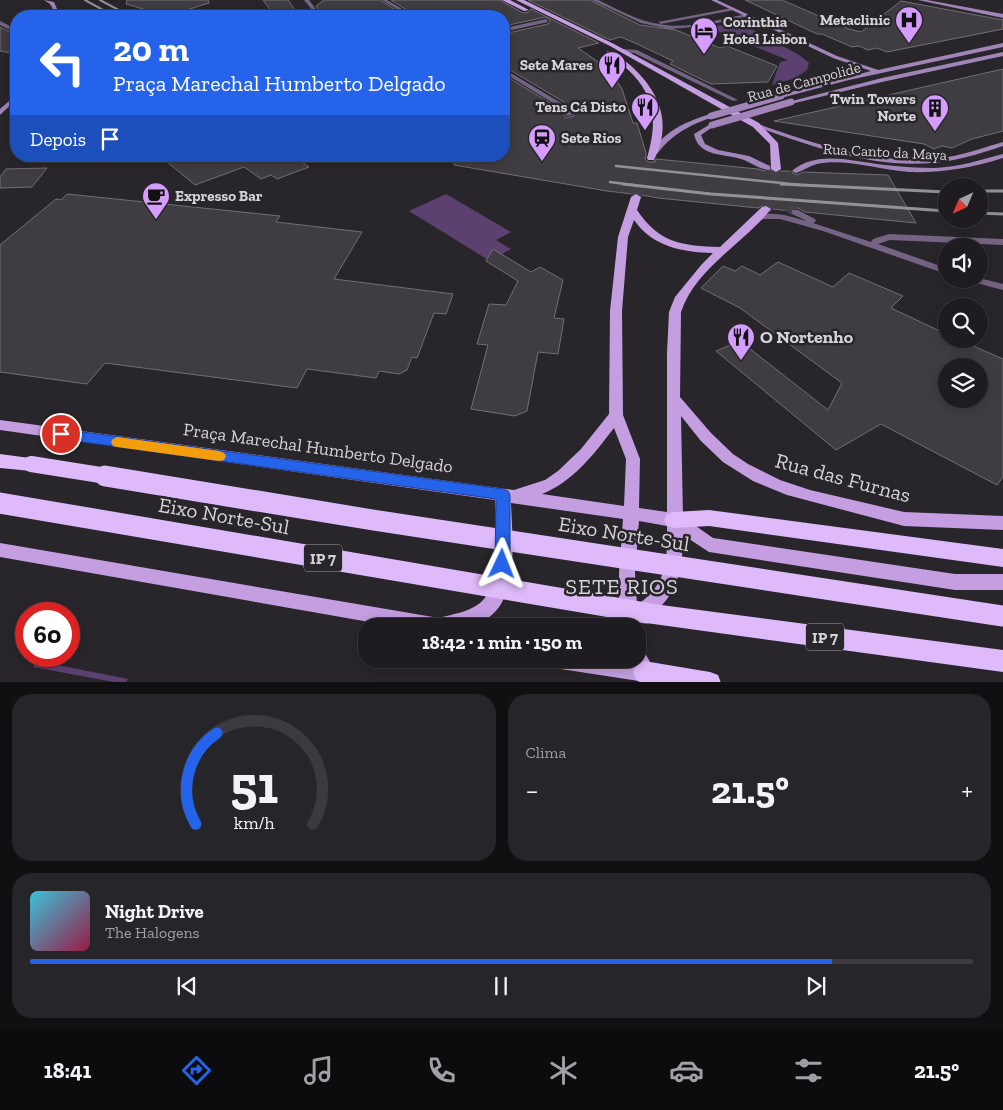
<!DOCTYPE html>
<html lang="pt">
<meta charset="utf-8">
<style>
body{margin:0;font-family:"Zilla Slab",serif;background:#262529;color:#f1f3f6;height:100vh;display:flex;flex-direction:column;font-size:19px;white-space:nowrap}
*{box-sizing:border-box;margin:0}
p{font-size:16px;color:#a1a1a5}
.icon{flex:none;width:28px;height:28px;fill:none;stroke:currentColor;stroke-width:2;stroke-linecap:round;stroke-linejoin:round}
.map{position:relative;height:682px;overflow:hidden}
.sheet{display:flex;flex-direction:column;gap:12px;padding:12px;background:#100f12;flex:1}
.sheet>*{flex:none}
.banner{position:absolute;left:10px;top:10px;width:500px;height:152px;border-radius:20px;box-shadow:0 2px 12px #0003,0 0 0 1px #3c3a3e;background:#2563eb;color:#fff;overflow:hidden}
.needle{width:32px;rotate:224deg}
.buttons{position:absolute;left:938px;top:178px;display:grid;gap:10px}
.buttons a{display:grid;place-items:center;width:50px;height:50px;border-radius:50%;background:#1e1c20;box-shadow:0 2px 12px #0003,0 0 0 1px #3c3a3e;font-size:25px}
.speed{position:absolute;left:15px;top:602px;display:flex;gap:10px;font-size:25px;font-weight:700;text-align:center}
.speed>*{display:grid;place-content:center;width:65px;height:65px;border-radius:50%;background:#1e1c20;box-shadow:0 2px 12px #0003,0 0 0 1px #3c3a3e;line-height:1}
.speed .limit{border:8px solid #d22;background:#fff;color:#111}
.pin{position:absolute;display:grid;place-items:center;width:42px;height:42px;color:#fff;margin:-21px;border:2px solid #fff;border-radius:50%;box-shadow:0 1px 5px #0007}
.me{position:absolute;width:55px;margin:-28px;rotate:2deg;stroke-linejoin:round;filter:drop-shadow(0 0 4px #0008)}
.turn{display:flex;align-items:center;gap:18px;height:105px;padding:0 20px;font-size:22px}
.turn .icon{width:65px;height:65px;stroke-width:2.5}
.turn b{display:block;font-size:35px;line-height:42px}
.then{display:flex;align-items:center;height:48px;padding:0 20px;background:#0003;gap:10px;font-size:19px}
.big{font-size:38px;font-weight:700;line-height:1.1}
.sheet .card{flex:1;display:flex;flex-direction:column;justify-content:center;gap:8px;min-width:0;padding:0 18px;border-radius:20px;background:#262529}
.sheet .dial{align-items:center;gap:0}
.dial svg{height:130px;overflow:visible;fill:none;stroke:#3c3a3e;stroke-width:7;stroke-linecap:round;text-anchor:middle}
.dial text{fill:#f1f3f6;stroke:none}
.song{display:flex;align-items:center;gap:15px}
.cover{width:60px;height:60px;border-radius:8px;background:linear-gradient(135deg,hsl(190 70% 55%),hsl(340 70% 35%))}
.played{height:5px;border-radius:2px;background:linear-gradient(90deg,#2563eb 85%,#3c3a3e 85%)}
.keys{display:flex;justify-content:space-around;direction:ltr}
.heat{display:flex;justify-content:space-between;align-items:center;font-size:28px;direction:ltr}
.sheet .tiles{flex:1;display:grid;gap:12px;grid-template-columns:1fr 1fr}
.card:last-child{grid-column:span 2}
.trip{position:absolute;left:358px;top:618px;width:288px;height:50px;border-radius:20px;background:#1e1c20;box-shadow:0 2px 12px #0003,0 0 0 1px #3c3a3e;font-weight:700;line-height:50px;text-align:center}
.dock{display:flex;height:80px;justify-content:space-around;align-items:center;background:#0c0b0d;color:#a1a1a5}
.dock .icon{width:35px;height:35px}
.dock .selected{color:#2563eb}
.dock b{font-size:22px;color:#f1f3f6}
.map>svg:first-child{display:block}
</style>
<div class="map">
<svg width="1003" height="683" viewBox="0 0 1003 683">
<rect width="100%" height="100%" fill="#28262b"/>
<g fill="#5c4170">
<polygon points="737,23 760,33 737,39 708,27"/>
<polygon points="766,37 799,55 809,63 807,70 795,78 772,85 780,62 788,60 746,43"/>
<polygon points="446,194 511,232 496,240 511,249 490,261 409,211"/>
<polygon points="37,661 128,679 126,682 114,682 33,667"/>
</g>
<g fill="#3f3d42" stroke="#726f74" fill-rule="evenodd">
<polygon points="127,0 208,0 209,3 167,16 126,4"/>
<polygon points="263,0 288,0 299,16 275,16"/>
<polygon points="324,0 380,0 405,16 323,16 316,6"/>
<polygon points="391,0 500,0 523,13 529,12 531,9 599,43 578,48 610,70 622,89 633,123 637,123 646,153 645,159 648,162 655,162 656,159 758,169 775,174 782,171 790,171 797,175 803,172 888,175 916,223 805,212 798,208 792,208 790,211 773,209 766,204 758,208 658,198 642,195 637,192 632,194 607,191 454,165 455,156 504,156 504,75 562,110 566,118 574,116 569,105 505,67 511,66 504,61 504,34 548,24 550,21 546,17 504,26 504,16 416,16"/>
<polygon points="528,0 590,0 640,25 676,30 720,48 727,46 777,66 768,82 711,84 670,64 673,61 637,44 621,37 610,40"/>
<polygon points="745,0 782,0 849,29 861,32 901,1 1003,20 1003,29 887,52 877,48 868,50 859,46 852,47 822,34 817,34"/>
<polygon points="0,27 16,35 16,48 12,53 0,51"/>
<polygon points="1003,69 1003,131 972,139 952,148 942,146 934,149 924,144 774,121"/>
<polygon points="160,156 293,156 309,167 277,179 271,175 261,179 244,167 195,185"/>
<polygon points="47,168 32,187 0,188 0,177 6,169"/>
<polygon points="67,194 280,216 276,222 362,232 334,279 453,294 446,314 434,313 417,358 412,357 407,370 399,374 379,371 376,378 307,369 297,388 105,363 87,384 0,372 0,245 56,199 61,200"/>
<polygon points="493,249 531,272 540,267 563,280 554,318 564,319 558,354 538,352 527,411 515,416 471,409 488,345 477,344 489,304 506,305 518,281 486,261"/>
<path d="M 778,262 L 833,287 L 849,273 L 903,296 L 891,308 L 946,334 L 946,339 L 957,339 L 1003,359 L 1003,477 L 997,485 L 881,424 L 836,450 L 716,351 L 740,341 L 828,410 L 842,383 L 740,308 L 701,288 L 723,266 L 735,271 L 742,266 L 760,275 ZM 946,366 L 979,366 L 979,399 L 946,399 Z"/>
</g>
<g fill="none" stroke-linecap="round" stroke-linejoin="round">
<polyline stroke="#424045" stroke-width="9" stroke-dasharray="9 4.5" stroke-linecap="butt" points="776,198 795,212"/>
<polyline stroke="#424045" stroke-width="7" stroke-dasharray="7 3" stroke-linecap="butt" points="767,168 780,184 796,171"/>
<g stroke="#424045" stroke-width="9" stroke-dasharray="9 4.5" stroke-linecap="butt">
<polyline points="776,169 779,185"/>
<polyline points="641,185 651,158"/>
</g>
<g stroke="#424045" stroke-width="11" stroke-dasharray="11 5.5" stroke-linecap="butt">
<polyline points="636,197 641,184"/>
<polyline points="766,209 777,195 779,184"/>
</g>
<g fill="#756383" fill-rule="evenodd">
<polygon points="304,0 309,0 321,16 317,16"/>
<polygon points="382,0 387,0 414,16 408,16"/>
<path d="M 592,0 L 598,0 C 618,9 637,21 659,24 C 688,30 718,19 747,14 L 750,16 L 703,26 L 670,29 L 641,23 Z"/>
<polygon points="732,8 734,10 661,24 658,22"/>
<polygon points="546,19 548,22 504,32 504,28"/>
<polygon points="0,21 16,29 16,33 0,25"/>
<polygon points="623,49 637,50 738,100 733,101 634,53 621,52 621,50"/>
<polygon points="504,69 568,107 572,115 567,116 563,109 504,73"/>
<path d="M 792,210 L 798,210 L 815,219 L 816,221 L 813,223 L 871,242 L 873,239 L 889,234 L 1003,239 L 1003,245 L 890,240 L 878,244 L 946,268 L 946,274 L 823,231 L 780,219 L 764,219 L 757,221 L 753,219 C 768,208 791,217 807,221 L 792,214 Z"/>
<polygon points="979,278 1003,284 1003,290 969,281 967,279"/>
</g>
<g fill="#a184b8" fill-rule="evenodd">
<polygon points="44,0 54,2 58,11 55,16 51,16 54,11 50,4"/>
<polygon points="711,0 717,0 837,56 878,70 1003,43 1003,47 849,80 781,98 779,97 779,95 871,71 833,58"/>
<polygon points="918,0 927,0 1003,14 1003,18"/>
<polygon points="1003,52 1003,56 882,82 791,104 788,102 882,78"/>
<polygon points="16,95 16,100 0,115 0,109"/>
<path d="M 711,114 L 713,115 L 713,117 C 690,125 672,134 657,154 L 650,152 C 666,131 686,121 711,114 Z"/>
<path d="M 712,123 L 714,124 L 714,126 L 701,135 L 705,144 L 718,150 L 749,156 L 770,166 L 770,170 C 760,170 752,163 744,160 C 725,153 699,158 694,134 Z"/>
<path d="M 754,124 L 758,124 C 819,145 882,167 948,157 C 967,154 985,147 1003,142 L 1003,146 C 985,152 966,158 948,161 C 881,172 816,148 754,126 Z"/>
<path d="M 1003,154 L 1003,158 C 972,168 941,173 909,172 C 880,170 845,158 817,164 C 809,166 803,171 796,173 L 792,171 C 817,149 856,162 885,165 C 902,167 919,168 935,168 C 959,167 980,160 1003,154 Z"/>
</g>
<g fill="#c49ee0" fill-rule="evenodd">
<polygon points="502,0 510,0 529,10 524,11"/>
<polygon points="516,0 524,0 614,44 759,123 778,143 781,169 776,172 771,169 770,144 753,127 610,46"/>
<path d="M 607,51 L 611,51 C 649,75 678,114 654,160 L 648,160 L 647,158 C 662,109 649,82 607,53 Z"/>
<path d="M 636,194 L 641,197 L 637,210 C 659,243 682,246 720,247 L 762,207 L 766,206 L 771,209 C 744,243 695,269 681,312 L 680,397 L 711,433 L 733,454 L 748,464 L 780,480 L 810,490 L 904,512 L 1003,516 L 1003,530 L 904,526 L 787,495 L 753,481 L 723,462 L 701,441 L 681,416 L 683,517 L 713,538 L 955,574 L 1003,574 L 1003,590 L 955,590 L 709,552 L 683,535 C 683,567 678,597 649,616 C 644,620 636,625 629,626 C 616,628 603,626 590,626 L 593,620 L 619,613 L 619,573 L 623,519 L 511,503 C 512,536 520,596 488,618 L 564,618 L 570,620 L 573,626 L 392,626 L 0,557 L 0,543 L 439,618 C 453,614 469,612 480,603 C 503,584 496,527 495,500 L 0,430 L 0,420 L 514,490 L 545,480 L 558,471 L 581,449 L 609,414 L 610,311 L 618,237 L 631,197 ZM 634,220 C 653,247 682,252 713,253 L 702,264 L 675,297 L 669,312 L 667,353 L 667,512 L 639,508 L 640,459 L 623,415 L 622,311 L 628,237 ZM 614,428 L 626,459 L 624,506 L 542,494 C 574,481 593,455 614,428 ZM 639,521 L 667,526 C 667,560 668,584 637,605 L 635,573 Z"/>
<path d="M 636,647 C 647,651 652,666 656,676 L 654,683 L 640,683 L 639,681 L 554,668 L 547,665 L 545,659 L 616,659 L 629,661 L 628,659 L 636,659 Z"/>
</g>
<g fill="#debafa" fill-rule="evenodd">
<polygon points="0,454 37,459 40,464 37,469 31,471 0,468"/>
<polygon points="709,510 1003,549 1003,567 709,526 674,528 667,526 664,520 667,514 674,512"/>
<polygon points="646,603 1003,650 1003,672 646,623 638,620 635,613 638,606"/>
<polygon points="644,661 710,672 718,675 721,683 642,683 636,680 633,672 636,664"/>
</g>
<g stroke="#939195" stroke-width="2">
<polyline points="85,0 114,16"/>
<polyline points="100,0 130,16"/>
</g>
<g stroke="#939195" stroke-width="2.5">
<polyline points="458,156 469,159"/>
<polyline points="616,166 801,185"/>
<polyline points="610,182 633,185"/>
</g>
<g stroke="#939195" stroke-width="3">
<polyline points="623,184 711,194 946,211"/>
<polyline points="781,184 946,192"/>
<polyline points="979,191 1003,191"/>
<polyline points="979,213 1003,214"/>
</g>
<g stroke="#a184b8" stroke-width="7">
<polyline points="711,116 781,96"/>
<polyline points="712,125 791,102"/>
</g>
<polyline stroke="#debafa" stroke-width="16" points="31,464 113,477"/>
<g stroke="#debafa" stroke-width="21">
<polyline points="105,476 373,520 1003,616"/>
<polyline points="0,503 646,613"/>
</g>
</g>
<polygon fill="#2563eb" stroke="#184099" points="61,429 503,489 508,491 510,495 510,564 508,568 502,570 497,568 495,564 496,499 61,439 56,437 54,434 56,430"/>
<polygon fill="#f59e0b" points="117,437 219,451 224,453 226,456 224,460 219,461 117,447 113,446 111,442 113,439"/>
<defs>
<g id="hospital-pin" transform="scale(1.4375)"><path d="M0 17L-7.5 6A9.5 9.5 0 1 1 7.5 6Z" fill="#d49cfc" stroke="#28262b"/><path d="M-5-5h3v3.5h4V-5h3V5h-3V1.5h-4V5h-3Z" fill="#111"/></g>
<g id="hotel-pin" transform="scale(1.4375)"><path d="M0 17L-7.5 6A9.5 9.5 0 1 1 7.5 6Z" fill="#d49cfc" stroke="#28262b"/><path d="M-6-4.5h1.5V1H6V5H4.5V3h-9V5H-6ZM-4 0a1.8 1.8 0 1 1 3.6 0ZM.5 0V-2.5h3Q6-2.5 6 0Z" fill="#111"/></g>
<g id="restaurant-pin" transform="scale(1.4375)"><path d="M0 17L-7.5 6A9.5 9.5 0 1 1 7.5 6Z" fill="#d49cfc" stroke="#28262b"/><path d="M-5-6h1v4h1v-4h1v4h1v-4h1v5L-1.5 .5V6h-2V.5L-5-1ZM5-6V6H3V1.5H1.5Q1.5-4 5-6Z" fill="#111"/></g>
<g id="building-pin" transform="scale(1.4375)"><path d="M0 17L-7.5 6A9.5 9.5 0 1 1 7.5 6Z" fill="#d49cfc" stroke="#28262b"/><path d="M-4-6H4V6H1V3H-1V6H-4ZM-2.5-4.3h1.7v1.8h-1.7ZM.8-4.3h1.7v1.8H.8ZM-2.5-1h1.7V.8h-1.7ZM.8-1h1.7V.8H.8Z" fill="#111"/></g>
<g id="station-pin" transform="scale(1.4375)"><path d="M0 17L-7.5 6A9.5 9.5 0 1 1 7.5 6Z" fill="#d49cfc" stroke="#28262b"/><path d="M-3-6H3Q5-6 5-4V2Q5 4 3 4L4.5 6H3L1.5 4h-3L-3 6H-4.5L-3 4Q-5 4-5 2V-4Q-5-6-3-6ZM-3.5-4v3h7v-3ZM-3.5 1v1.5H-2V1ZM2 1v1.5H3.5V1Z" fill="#111"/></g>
<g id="cafe-pin" transform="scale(1.4375)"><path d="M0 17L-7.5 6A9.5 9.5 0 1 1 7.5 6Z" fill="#d49cfc" stroke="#28262b"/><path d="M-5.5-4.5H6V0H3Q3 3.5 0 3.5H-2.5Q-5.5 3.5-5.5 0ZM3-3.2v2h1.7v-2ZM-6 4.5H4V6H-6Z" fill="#111"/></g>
</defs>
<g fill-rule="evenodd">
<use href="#hospital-pin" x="909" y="20"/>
<use href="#hotel-pin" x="704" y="31"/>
<use href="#restaurant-pin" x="612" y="65"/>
<use href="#restaurant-pin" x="645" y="107"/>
<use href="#building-pin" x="935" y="108"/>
<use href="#station-pin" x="542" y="138"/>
<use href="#cafe-pin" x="156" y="196"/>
<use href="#restaurant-pin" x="741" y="337"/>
</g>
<g text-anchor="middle" stroke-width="5" stroke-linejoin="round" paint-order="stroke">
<g font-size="15" font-weight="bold" fill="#d6d4d8" stroke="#28262b" text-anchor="end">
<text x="890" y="25">Metaclinic</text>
<text x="723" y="27" text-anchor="start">Corinthia<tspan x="723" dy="17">Hotel Lisbon</tspan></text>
<text x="593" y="70">Sete Mares</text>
<text x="916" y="104">Twin Towers<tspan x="916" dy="17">Norte</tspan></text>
<text x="626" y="112">Tens Cá Disto</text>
<text x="561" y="143" text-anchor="start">Sete Rios</text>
<text x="175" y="201" text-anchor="start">Expresso Bar</text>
</g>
<g font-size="15" fill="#d6d4d8" stroke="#28262b">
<text transform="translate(804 82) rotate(-15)" y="5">Rua de Campolide</text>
<text transform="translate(885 152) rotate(3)" y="5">Rua Canto da Maya</text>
</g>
<g fill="#28262b" stroke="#a2a0a4" stroke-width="1">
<rect x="304" y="544.5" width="38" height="27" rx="4"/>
<rect x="806" y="623.5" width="38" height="27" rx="4"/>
</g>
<g font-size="16" font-weight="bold" fill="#d6d4d8">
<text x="323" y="564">IP 7</text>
<text x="825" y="643">IP 7</text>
</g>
<g font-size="18" font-weight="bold" fill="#d6d4d8" stroke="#28262b" text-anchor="start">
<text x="760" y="343">O Nortenho</text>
</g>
<g font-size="18" fill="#d6d4d8" stroke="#28262b">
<text transform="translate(318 448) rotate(8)" y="6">Praça Marechal Humberto Delgado</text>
</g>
<g font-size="21" fill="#d6d4d8" stroke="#28262b">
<text transform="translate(843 478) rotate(15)" y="7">Rua das Furnas</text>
<text transform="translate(224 516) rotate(10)" y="7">Eixo Norte-Sul</text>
<text transform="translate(624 534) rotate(9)" y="7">Eixo Norte-Sul</text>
</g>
<g font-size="22" letter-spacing="1" fill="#d6d4d8" stroke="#28262b">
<text x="622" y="594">SETE RIOS</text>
</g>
</g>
</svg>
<div class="buttons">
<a><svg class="needle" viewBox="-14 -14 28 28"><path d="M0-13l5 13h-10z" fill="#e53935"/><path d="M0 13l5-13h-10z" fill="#a1a1a5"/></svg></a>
<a><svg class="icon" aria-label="sound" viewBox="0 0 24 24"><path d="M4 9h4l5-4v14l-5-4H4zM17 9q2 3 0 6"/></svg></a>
<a><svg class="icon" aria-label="search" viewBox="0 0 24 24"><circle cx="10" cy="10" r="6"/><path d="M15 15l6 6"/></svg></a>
<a><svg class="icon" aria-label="layers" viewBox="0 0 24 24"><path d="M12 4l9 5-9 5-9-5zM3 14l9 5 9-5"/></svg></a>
</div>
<div class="speed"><div class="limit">60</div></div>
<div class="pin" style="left:61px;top:434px;background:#d93025"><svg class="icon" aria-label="arrive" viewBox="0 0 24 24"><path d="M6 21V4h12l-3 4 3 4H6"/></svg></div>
<svg class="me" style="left:502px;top:564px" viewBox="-20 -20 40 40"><path d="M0-17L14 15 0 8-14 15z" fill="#2563eb" stroke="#fff" stroke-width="4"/></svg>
<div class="trip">18:42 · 1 min · 150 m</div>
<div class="banner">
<div class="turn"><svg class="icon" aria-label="left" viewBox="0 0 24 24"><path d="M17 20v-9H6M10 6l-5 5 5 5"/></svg><div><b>20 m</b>Praça Marechal Humberto Delgado</div></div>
<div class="then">Depois<svg class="icon" aria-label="arrive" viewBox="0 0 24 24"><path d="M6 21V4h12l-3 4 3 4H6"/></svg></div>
</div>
</div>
<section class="sheet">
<div class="tiles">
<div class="card dial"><svg viewBox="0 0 100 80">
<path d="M14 69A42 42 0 1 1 86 69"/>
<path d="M14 69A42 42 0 0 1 27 13" stroke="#2563eb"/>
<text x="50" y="56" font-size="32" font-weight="700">51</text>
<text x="50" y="72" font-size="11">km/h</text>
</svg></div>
<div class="card"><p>Clima</p>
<div class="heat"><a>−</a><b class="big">21.5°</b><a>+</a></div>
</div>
<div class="card">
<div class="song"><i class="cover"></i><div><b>Night Drive</b><p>The Halogens</p></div></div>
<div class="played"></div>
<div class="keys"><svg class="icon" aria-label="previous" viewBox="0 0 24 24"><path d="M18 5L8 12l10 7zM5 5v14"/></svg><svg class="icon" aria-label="pause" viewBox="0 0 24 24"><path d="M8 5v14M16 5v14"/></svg><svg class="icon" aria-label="next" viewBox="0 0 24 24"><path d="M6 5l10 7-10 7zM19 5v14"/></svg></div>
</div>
</div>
</section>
<nav class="dock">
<b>18:41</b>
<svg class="icon selected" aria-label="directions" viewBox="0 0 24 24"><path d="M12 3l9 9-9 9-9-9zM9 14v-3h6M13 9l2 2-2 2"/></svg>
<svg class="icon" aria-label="music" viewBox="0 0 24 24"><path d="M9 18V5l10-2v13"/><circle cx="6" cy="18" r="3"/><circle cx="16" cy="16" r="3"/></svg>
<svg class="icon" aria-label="phone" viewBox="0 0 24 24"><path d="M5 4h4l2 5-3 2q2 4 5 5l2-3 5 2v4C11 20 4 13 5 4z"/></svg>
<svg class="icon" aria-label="climate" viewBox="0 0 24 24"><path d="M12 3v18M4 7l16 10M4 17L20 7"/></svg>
<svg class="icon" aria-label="car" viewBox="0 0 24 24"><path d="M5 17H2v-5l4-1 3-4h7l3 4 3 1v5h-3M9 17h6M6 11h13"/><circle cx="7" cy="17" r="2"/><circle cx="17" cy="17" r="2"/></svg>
<svg class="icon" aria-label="filters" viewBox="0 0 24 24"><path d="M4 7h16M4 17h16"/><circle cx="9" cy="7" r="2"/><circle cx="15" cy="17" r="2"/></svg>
<b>21.5°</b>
</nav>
